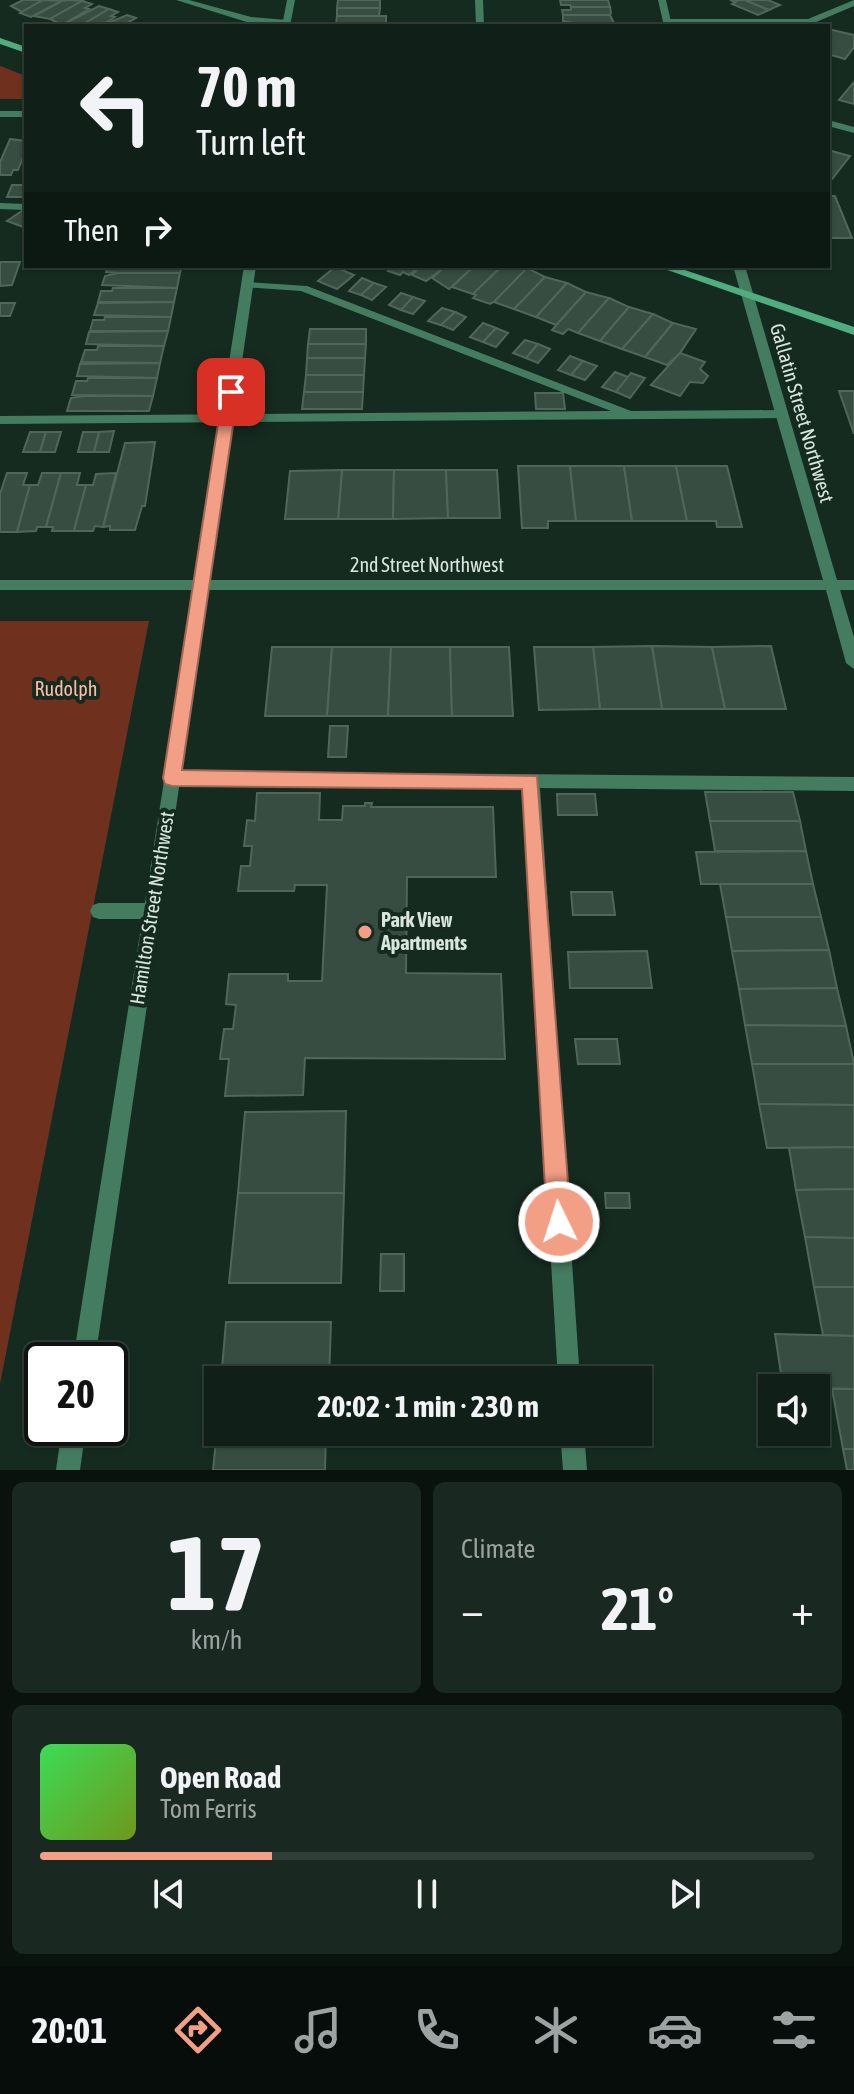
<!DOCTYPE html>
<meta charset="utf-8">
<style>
body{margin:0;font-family:"Asap Condensed",sans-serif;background:#192821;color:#f1f3f6;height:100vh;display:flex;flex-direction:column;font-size:30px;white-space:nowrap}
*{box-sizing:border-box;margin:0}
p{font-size:26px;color:#9ca3a2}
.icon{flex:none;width:44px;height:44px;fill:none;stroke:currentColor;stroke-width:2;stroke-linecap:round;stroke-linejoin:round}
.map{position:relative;height:1470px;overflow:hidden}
.sheet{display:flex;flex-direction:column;gap:12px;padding:12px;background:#09120d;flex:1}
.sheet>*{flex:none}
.guide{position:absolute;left:24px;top:24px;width:806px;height:244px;border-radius:0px;box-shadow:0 2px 6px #0004,0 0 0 2px #303e37;background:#102018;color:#f1f3f6;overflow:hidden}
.tools{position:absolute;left:758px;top:1374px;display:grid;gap:16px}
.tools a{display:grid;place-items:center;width:72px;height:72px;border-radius:0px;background:#102018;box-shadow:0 2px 6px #0004,0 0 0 2px #303e37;font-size:40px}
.speed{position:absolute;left:24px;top:1342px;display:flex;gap:16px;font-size:40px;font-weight:700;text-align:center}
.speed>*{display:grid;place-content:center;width:104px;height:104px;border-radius:50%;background:#102018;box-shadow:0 2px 6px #0004,0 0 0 2px #303e37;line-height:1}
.speed .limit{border:4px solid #111;border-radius:12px;background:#fff;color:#111}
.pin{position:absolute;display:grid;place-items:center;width:68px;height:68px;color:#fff;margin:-34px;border-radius:16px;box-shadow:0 4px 12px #0006}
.me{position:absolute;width:88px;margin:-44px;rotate:356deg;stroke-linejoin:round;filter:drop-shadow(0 0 6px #0008)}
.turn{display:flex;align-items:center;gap:28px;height:168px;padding:0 40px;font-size:36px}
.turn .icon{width:104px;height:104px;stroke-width:2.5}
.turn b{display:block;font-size:56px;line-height:68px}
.then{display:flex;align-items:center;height:76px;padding:0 40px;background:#0003;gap:16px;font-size:30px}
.big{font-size:60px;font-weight:700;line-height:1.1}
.sheet .widget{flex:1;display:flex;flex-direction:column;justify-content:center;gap:12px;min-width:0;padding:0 28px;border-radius:12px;background:#192821}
.sheet .dial{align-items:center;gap:0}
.dial b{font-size:104px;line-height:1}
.song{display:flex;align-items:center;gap:24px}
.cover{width:96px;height:96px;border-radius:12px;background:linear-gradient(135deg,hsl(130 70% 55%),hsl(80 70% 35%))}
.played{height:8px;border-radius:4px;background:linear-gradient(90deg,#f39f85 30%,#303e37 30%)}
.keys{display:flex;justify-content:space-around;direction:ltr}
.heat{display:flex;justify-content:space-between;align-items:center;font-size:44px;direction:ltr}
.sheet .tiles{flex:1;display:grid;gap:12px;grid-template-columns:1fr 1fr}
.widget:last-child{grid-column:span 2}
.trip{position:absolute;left:204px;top:1366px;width:448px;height:80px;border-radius:0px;background:#102018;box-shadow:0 2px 6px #0004,0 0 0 2px #303e37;font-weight:700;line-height:80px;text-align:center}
.dock{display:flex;height:128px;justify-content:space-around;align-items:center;background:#060d0a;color:#9ca3a2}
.dock .icon{width:56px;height:56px}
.dock .selected{color:#f39f85}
.dock b{font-size:36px;color:#f1f3f6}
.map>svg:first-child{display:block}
</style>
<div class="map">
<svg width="854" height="1470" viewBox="0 0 854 1470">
<rect width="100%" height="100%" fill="#152b20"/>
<g fill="#6f301d">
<polygon points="0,66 26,76 26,99 0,99"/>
<polygon points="0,621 149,621 0,1384"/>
</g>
<g fill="#374d41" stroke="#4f6659" stroke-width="2">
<polygon points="23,0 43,0 22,12 11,6"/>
<polygon points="43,0 62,1 31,17 20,13"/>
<polygon points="70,0 82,1 50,19 34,16 62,1"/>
<polygon points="338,0 380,0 380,8 337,8"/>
<polygon points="560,0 608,0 610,7 571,7 570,5 561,5"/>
<polygon points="730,0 745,0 769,10 758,15 732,4 736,2"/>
<polygon points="745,0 768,0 780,5 769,10"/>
<polygon points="82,1 92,4 85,8 89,9 62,25 50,19"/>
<polygon points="99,6 109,9 80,26 60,26"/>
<polygon points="571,7 610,7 611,13 610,15 563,15 562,10 571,10"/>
<polygon points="337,8 380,8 379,16 337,16"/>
<polygon points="109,9 118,12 111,16 115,17 101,26 80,26"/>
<polygon points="127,15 136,18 122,26 101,26"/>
<polygon points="563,15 610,15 614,23 573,23 563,21"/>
<polygon points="337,16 386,16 386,23 336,24"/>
<polygon points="828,29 854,35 854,47 845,59 828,54"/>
<polygon points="854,82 854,104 839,100"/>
<polygon points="10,139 26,141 26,150 18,170 13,170 11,175 0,175 0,162"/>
<polygon points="828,150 850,156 829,183 828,183"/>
<polygon points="12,185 26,185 26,197 7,197"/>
<polygon points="828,196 835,196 852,238 828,238"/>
<polygon points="23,210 26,211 26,228 7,221"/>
<polygon points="0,262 20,262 12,285 0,286"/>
<polygon points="108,266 182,266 180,273 118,273 106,272"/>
<polygon points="393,266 420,266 409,275 403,272 400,275 388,271"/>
<polygon points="420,266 446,266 426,281 412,275"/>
<polygon points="446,266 474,266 449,289 432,278"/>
<polygon points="474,266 502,266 473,294 452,287"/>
<polygon points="502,266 527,268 494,302 490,304 473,298 476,295 473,294"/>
<polygon points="335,267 354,275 337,289 318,281"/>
<polygon points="527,268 545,277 514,309 494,302"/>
<polygon points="118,273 180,273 177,288 102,285 105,276"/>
<polygon points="545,277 567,283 536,317 514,309"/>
<polygon points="362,278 374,283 361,295 349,291"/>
<polygon points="374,283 386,287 372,300 361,295"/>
<polygon points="567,283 586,292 556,325 536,317"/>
<polygon points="113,288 177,288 174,302 98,302 101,291 112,291"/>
<polygon points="586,292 609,298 578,333 568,329 563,334 552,330"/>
<polygon points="401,293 413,297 401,310 389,305"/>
<polygon points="413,297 425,301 413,314 401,310"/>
<polygon points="609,298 629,307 600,341 578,333"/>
<polygon points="174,302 171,317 94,315 98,303"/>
<polygon points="0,303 15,303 10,316 0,316"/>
<polygon points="629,307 653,314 622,349 600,341"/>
<polygon points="442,308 455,312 441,325 428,321"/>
<polygon points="455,312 466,317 453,330 441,325"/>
<polygon points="653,314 673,323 645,357 622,349"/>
<polygon points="105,317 171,317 168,331 90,331 93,320 104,320"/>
<polygon points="483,323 496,328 483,342 470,337"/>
<polygon points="673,323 696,329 680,353 667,365 645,357"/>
<polygon points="496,328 508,333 496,347 483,342"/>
<polygon points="310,329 366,329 366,344 308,344"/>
<polygon points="168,331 164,346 86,344 89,332"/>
<polygon points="525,340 538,344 526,358 513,353"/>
<polygon points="308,344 366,344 365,358 307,358"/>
<polygon points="538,344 550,349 538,363 526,358"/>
<polygon points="98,346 164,346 160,363 81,362 85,350 97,350"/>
<polygon points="680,353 705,362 700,369 708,376 703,383 690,382 680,396 651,385"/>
<polygon points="570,356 583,361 571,375 558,370"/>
<polygon points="307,358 365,358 364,375 306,375"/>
<polygon points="583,361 597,366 585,380 571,375"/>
<polygon points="160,363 157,378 77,376 80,364"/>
<polygon points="615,372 628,377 616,392 602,387"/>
<polygon points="631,373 645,378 630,398 616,392"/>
<polygon points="306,375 364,375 363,392 304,392"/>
<polygon points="88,378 157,378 153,396 72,395 76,381 87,381"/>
<polygon points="839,391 854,391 854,434"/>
<polygon points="304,392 363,392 362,409 302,409"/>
<polygon points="535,393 563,393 565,409 536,409"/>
<polygon points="84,396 153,396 149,411 67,411 71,398"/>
<polygon points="114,431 109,452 94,452 99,432"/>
<polygon points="30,432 46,432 40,452 23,452"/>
<polygon points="46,432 61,432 55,452 40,452"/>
<polygon points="83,432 99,432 94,452 78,452"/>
<polygon points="155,442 145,506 142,506 135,530 110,530 110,526 103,527 125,443"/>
<polygon points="518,466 570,466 576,521 548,521 548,528 522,528"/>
<polygon points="570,466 624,466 632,521 576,521"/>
<polygon points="624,466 676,466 687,521 632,521"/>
<polygon points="676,466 727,466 742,527 717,527 716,521 687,521"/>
<polygon points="342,470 394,470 393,519 338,519"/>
<polygon points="342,470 338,519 285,519 290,471"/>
<polygon points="394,470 446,470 448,518 393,519"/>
<polygon points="446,470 497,470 500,518 448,518"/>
<polygon points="7,473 27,473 23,485 30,485 17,532 0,532 0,494"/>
<polygon points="42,473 61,473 46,527 37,527 36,531 17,532 30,485 38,485"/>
<polygon points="61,473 80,473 77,485 86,485 74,531 52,531 53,527 46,527"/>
<polygon points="116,473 103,527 95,526 93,531 74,531 86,485 93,485 96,474"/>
<polygon points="652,646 712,647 725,709 662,709"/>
<polygon points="652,646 662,709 600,709 593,647"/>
<polygon points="771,646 786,709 725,709 712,647"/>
<polygon points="272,647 332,647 327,716 265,716"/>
<polygon points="332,647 391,647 388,716 327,716"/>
<polygon points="391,647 450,647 452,716 388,716"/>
<polygon points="450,647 509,647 513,716 452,716"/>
<polygon points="534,647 593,647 600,709 539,710"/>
<polygon points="330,726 348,726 346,757 328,757"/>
<polygon points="705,792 793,792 800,821 710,821"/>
<polygon points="257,793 320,793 319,820 342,820 343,806 365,806 365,803 372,803 371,807 493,807 496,877 407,877 406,973 501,974 505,1059 305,1058 303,1095 225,1096 229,1059 220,1059 224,1029 233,1029 236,1005 226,1004 229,974 288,974 288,981 322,981 327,885 295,885 294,891 238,891 241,866 250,866 252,846 244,846 247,820 255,821"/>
<polygon points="557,794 595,794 597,815 558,815"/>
<polygon points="710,821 800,821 806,851 715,851"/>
<polygon points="806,851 813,884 701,884 696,852"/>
<polygon points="720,884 813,884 821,917 726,917"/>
<polygon points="571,892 612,892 615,915 573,915"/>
<polygon points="726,917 821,917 829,950 732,951"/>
<polygon points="829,950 837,988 739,989 732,951"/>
<polygon points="647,951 652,988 570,988 568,952"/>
<polygon points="837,988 846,1026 745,1025 739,989"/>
<polygon points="745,1025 846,1026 854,1064 752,1064"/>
<polygon points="575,1039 617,1039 620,1064 578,1064"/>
<polygon points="752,1064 854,1064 854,1105 759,1104"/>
<polygon points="759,1104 854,1105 854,1147 767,1148"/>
<polygon points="346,1111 344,1193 238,1193 245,1112"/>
<polygon points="854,1147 854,1189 796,1190 789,1148"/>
<polygon points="854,1189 854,1238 805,1237 796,1190"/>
<polygon points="238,1193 344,1193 341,1283 229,1283"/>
<polygon points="605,1193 629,1193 630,1208 606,1208"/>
<polygon points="805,1237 854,1238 854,1287 814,1287"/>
<polygon points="381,1254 404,1254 404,1291 380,1291"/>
<polygon points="814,1287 854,1287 854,1336 823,1335"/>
<polygon points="226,1322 331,1322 329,1380 221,1380"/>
<polygon points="775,1334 854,1336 854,1389 783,1387"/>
<polygon points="832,1389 854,1389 854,1449 843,1449"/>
<polygon points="218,1422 218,1432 326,1432 325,1470 213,1470"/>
<polygon points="843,1449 854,1449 854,1470 847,1470"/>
</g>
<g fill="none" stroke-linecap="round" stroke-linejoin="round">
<g fill="#447c60" fill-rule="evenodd">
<polygon points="176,0 189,0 251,17 287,20 291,23 287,26 250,23"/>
<polygon points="475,0 483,0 484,26 476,26"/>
<polygon points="854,0 854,6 809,25 667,25 663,22 667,19 808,19"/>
<polygon points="0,203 26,204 26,210 0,209"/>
<polygon points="247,282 307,286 631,411 781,410 787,414 781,418 0,424 0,416 611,411 301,291 243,287 243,283"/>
<polygon points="172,771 854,777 854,791 540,788 580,1380 558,1380 523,788 172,785 166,783 164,778 166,773"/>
<polygon points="99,903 152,903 158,905 161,911 158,917 152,919 99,919 93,917 90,911 93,905"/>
<polygon points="560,1432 584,1432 587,1470 563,1470"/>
</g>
<g fill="#447c60" fill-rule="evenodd">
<polygon points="287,0 295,0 290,26 282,26"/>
<polygon points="658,0 666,0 672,26 664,26"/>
<rect x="0" y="111" width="26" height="6"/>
<polygon points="828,120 854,127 854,133 828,126"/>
<polygon points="244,266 256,266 210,580 823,580 733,266 745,266 837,580 854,580 854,590 840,590 854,637 854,669 846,663 826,590 208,590 95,1360 73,1360 194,590 0,590 0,580 195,580"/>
<polygon points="62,1428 86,1428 80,1470 56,1470"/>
</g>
<g fill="#4fad80" fill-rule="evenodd">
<polygon points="0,38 26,47 26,53 0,44"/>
<polygon points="656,266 673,266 854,327 854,335"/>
</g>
</g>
<polygon fill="#f39f85" stroke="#9e6756" stroke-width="2" points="231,388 238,392 182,770 537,776 571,1222 567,1231 559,1234 550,1231 547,1222 522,789 172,786 165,784 163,778 223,392"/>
<circle fill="#f39f85" stroke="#152b20" stroke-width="3" cx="365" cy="932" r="8"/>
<g text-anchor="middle" stroke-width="8" stroke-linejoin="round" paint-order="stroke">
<g font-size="20" fill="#d9e6de" stroke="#152b20">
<text transform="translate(802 413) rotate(74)" y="7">Gallatin Street Northwest</text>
<text x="427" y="572">2nd Street Northwest</text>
<text transform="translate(152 908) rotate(-81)" y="7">Hamilton Street Northwest</text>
</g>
<g font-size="20" fill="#fdbca8" stroke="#152b20">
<text x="66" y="696">Rudolph</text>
</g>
<g font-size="20" font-weight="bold" fill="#d9e6de" stroke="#152b20" text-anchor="start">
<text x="381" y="927">Park View<tspan x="381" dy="23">Apartments</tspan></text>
</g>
</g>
</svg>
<div class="tools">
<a><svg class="icon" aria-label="sound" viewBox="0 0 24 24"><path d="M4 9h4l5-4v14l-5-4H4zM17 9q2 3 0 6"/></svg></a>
</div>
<div class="speed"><div class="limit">20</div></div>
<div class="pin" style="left:231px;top:392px;background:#d93025"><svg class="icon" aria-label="arrive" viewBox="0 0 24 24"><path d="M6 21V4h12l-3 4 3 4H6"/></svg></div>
<svg class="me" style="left:559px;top:1222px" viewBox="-20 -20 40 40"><circle r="17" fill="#f39f85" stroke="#fff" stroke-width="3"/><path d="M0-11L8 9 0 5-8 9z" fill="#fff"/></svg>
<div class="trip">20:02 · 1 min · 230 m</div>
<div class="guide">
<div class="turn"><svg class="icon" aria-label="left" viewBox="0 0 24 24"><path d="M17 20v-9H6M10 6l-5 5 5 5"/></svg><div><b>70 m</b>Turn left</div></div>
<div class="then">Then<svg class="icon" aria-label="right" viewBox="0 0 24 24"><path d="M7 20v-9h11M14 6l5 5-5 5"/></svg></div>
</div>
</div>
<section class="sheet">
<div class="tiles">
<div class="widget dial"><b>17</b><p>km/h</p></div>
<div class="widget"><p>Climate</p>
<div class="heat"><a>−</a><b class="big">21°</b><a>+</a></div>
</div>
<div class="widget">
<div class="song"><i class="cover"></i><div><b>Open Road</b><p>Tom Ferris</p></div></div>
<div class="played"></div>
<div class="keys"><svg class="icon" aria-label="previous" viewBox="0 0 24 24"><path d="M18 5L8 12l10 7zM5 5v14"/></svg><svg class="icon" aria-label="pause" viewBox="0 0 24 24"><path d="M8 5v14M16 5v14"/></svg><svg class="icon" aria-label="next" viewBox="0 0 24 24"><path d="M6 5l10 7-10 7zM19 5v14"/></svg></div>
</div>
</div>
</section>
<nav class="dock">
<b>20:01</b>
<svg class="icon selected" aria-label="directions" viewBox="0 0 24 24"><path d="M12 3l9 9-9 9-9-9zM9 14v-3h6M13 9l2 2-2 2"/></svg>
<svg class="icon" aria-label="music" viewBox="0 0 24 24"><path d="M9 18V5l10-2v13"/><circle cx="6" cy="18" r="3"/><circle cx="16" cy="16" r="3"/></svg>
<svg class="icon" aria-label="phone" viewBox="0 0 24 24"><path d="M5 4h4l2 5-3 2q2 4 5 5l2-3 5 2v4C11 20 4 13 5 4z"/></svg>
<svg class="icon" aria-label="climate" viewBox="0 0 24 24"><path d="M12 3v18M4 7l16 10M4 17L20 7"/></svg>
<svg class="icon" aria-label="car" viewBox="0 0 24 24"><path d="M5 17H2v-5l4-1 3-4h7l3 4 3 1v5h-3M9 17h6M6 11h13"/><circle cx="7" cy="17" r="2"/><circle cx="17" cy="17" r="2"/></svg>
<svg class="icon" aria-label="filters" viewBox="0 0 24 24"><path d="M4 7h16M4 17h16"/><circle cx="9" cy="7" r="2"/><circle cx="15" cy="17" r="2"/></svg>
</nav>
